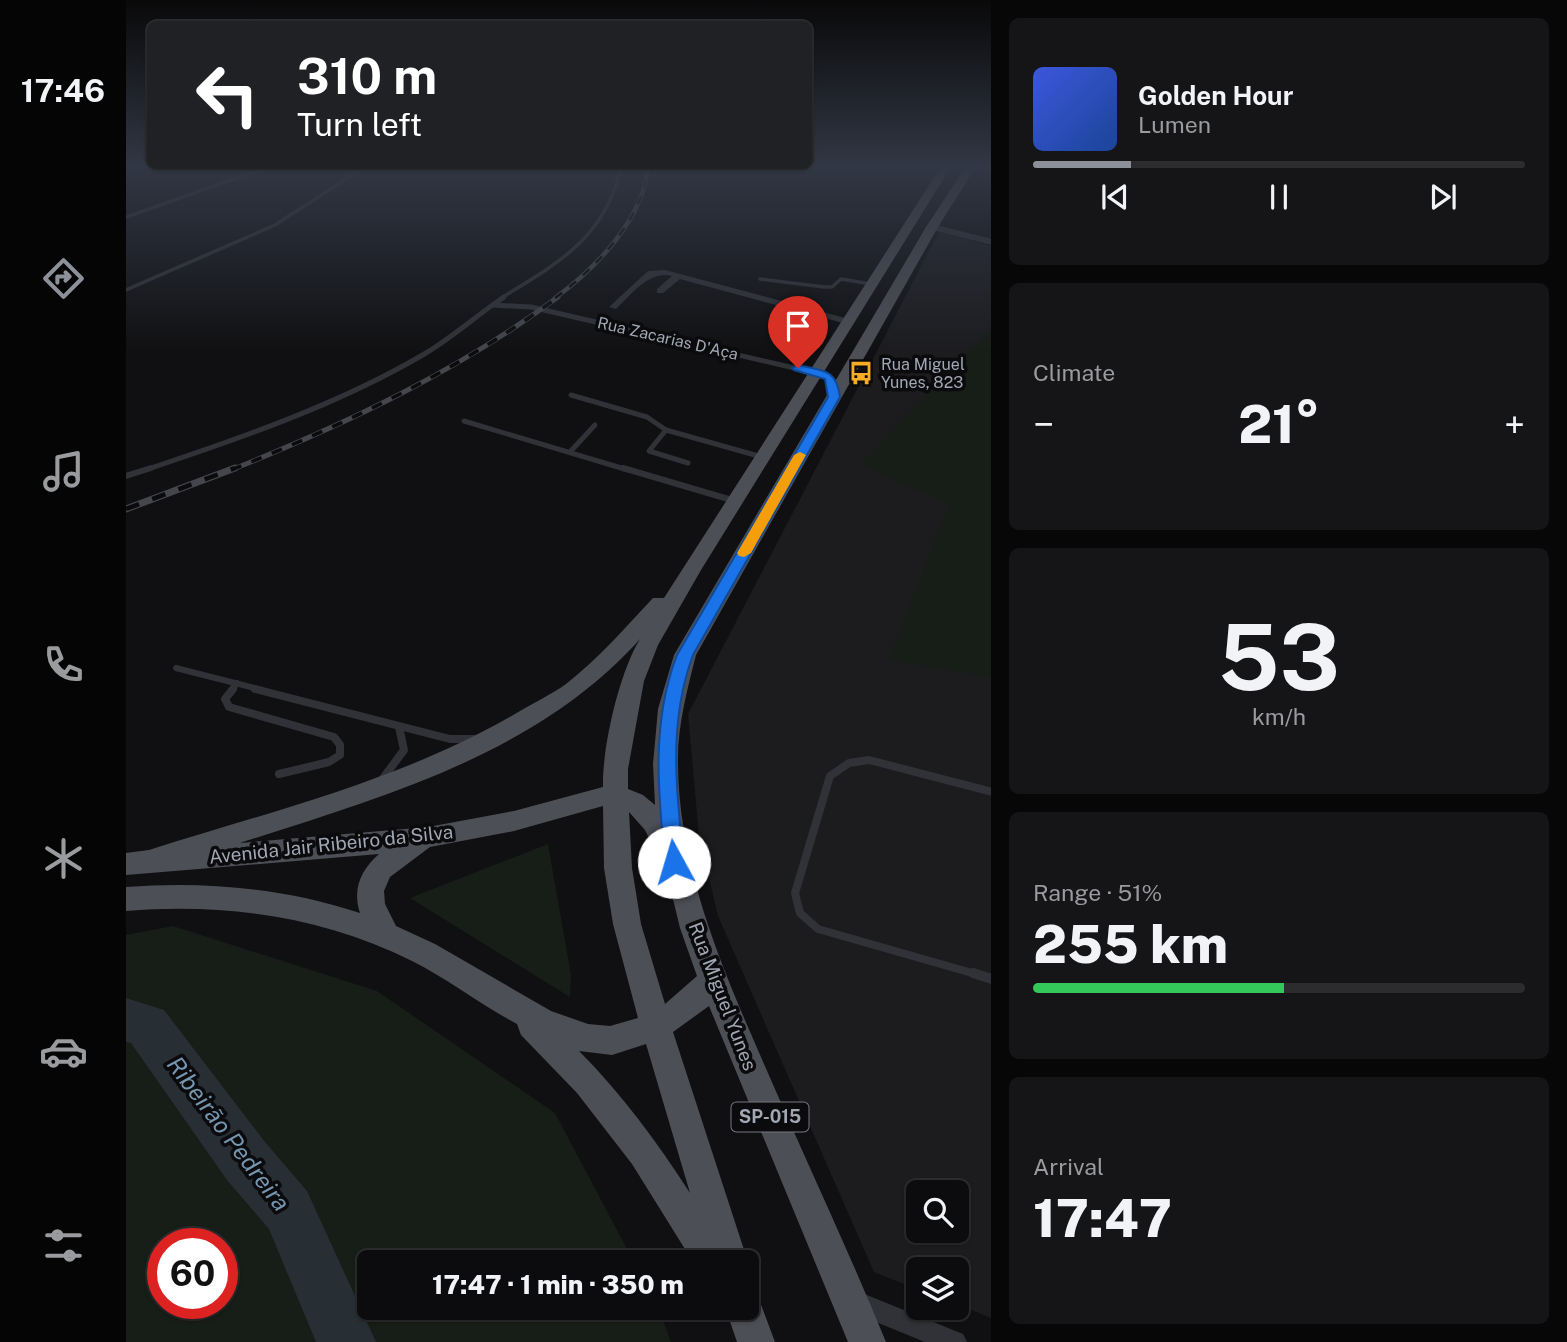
<!DOCTYPE html>
<meta charset="utf-8">
<style>
body{margin:0;font-family:"Public Sans",sans-serif;background:#151517;color:#f1f3f6;height:100vh;display:flex;flex-direction:column;font-size:26px;white-space:nowrap}
*{box-sizing:border-box;margin:0}
p{font-size:23px;color:#9a9b9e}
.icon{flex:none;width:38px;height:38px;fill:none;stroke:currentColor;stroke-width:2;stroke-linecap:round;stroke-linejoin:round}
.map{position:relative;flex:1;overflow:hidden}
.side{display:flex;flex-direction:column;gap:18px;padding:18px;background:#070708;width:576px}
.side>*{flex:none}
.top-card{position:absolute;left:21px;top:21px;width:665px;height:147px;border-radius:10px;box-shadow:0 2px 5px #0004,0 0 0 2px #2c2c2e;background:#202124;color:#fff;overflow:hidden}
.tools{position:absolute;left:780px;top:1180px;display:grid;gap:14px}
.tools a{display:grid;place-items:center;width:63px;height:63px;border-radius:10px;background:#0c0c0e;box-shadow:0 2px 5px #0004,0 0 0 2px #2c2c2e;font-size:35px}
.speed{position:absolute;left:21px;top:1228px;display:flex;gap:14px;font-size:35px;font-weight:700;text-align:center}
.speed>*{display:grid;place-content:center;width:91px;height:91px;border-radius:50%;background:#0c0c0e;box-shadow:0 2px 5px #0004,0 0 0 2px #2c2c2e;line-height:1}
.speed .limit{border:10px solid #d22;background:#fff;color:#111}
.pin{position:absolute;display:grid;place-items:center;width:60px;height:60px;color:#fff;margin:-72px -30px;border-radius:50% 50% 50% 0;rotate:-45deg;box-shadow:0 0 7px #0007}
.pin .icon{rotate:45deg}
.me{position:absolute;width:77px;margin:-38px;rotate:354deg;stroke-linejoin:round;filter:drop-shadow(0 0 5px #0008)}
.turn{display:flex;align-items:center;gap:24px;height:147px;padding:0 35px;font-size:32px}
.turn .icon{width:91px;height:91px;stroke-width:2.5}
.turn b{display:block;font-size:49px;line-height:60px}
.big{font-size:52px;font-weight:800;line-height:1.1}
.side .card{flex:1;display:flex;flex-direction:column;justify-content:center;gap:10px;min-width:0;padding:0 24px;border-radius:10px;background:#151517}
.side .dial{align-items:center;gap:0}
.dial b{font-size:91px;line-height:1}
.song{display:flex;align-items:center;gap:21px}
.cover{width:84px;height:84px;border-radius:10px;background:linear-gradient(135deg,hsl(230 70% 55%),hsl(220 70% 35%))}
.played{height:7px;border-radius:4px;background:linear-gradient(90deg,#8c9099 20%,#2c2c2e 20%)}
.keys{display:flex;justify-content:space-around;direction:ltr}
.heat{display:flex;justify-content:space-between;align-items:center;font-size:38px;direction:ltr}
.charge{height:10px;border-radius:5px;background:linear-gradient(90deg,#34c759 51%,#2c2c2e 0)}
.trip{position:absolute;left:231px;top:1250px;width:402px;height:70px;border-radius:10px;background:#0c0c0e;box-shadow:0 2px 5px #0004,0 0 0 2px #2c2c2e;font-weight:800;line-height:70px;text-align:center}
main{display:flex;flex:1;min-height:0}
.tabs{display:flex;flex-direction:column;width:126px;justify-content:space-around;align-items:center;background:#050506;color:#9a9b9e}
.tabs .icon{width:49px;height:49px}
.tabs .on{color:#8c9099}
.tabs b{font-size:32px;color:#f1f3f6}
.map>svg:first-child{display:block}
</style>
<main>
<nav class="tabs">
<b>17:46</b>
<svg class="icon on" aria-label="directions" viewBox="0 0 24 24"><path d="M12 3l9 9-9 9-9-9zM9 14v-3h6M13 9l2 2-2 2"/></svg>
<svg class="icon" aria-label="music" viewBox="0 0 24 24"><path d="M9 18V5l10-2v13"/><circle cx="6" cy="18" r="3"/><circle cx="16" cy="16" r="3"/></svg>
<svg class="icon" aria-label="phone" viewBox="0 0 24 24"><path d="M5 4h4l2 5-3 2q2 4 5 5l2-3 5 2v4C11 20 4 13 5 4z"/></svg>
<svg class="icon" aria-label="climate" viewBox="0 0 24 24"><path d="M12 3v18M4 7l16 10M4 17L20 7"/></svg>
<svg class="icon" aria-label="car" viewBox="0 0 24 24"><path d="M5 17H2v-5l4-1 3-4h7l3 4 3 1v5h-3M9 17h6M6 11h13"/><circle cx="7" cy="17" r="2"/><circle cx="17" cy="17" r="2"/></svg>
<svg class="icon" aria-label="filters" viewBox="0 0 24 24"><path d="M4 7h16M4 17h16"/><circle cx="9" cy="7" r="2"/><circle cx="15" cy="17" r="2"/></svg>
</nav>
<div class="map">
<svg width="866" height="1342" viewBox="0 0 866 1342">
<rect width="100%" height="100%" fill="#101012"/>
<path fill="#1c1c1f" fill-rule="evenodd" d="M 813,232 L 865,246 L 865,1318 L 831,1304 L 831,1269 L 793,1269 L 793,1290 L 748,1272 L 592,916 L 573,836 L 562,714 ZM 793,1192 L 831,1192 L 831,1230 L 793,1230 Z"/>
<g fill="#171d17" fill-rule="evenodd">
<polygon points="865,329 865,677 763,660 823,504 735,464"/>
<polygon points="422,844 445,975 444,997 284,898"/>
<path d="M 47,926 L 251,991 L 429,1113 L 508,1262 L 243,1262 L 243,1307 L 532,1307 L 545,1342 L 0,1342 L 0,935 ZM 96,1244 L 96,1304 L 37,1304 L 37,1244 Z"/>
</g>
<g fill="none" stroke-linecap="round" stroke-linejoin="round">
<polygon fill="#272f35" fill-rule="evenodd" points="0,998 38,1010 139,1142 181,1191 250,1342 190,1342 143,1229 101,1180 5,1043 0,1042"/>
<g stroke="#313237" stroke-width="3.5">
<polyline points="0,217 148,165"/>
<polyline points="634,279 698,287 706,287 715,279 745,284"/>
<polyline points="0,290 149,225 242,165"/>
<path d="M 375,298 C 431,264 482,236 495,165"/>
</g>
<g stroke="#313237" stroke-width="5">
<polyline points="367,305 405,307 690,373"/>
<polyline points="445,395 521,417 540,430 636,457"/>
<polyline points="338,421 502,470"/>
<polyline points="540,430 523,451 562,463"/>
<polyline points="444,452 469,425"/>
<path d="M 19,470 C 115,438 214,404 300,353 C 328,336 351,315 378,297"/>
</g>
<g stroke="#313237" stroke-width="6">
<polyline points="497,468 609,501"/>
<polyline points="0,476 25,468"/>
<polyline points="50,668 136,690"/>
<polyline points="106,690 111,683"/>
</g>
<g stroke="#313237" stroke-width="8">
<polyline points="107,689 99,699 103,707 208,737 214,745 214,755 203,762 153,774"/>
<polyline points="129,689 324,739 348,739"/>
<polyline points="255,781 278,750 273,727"/>
<polyline points="853,975 692,929 674,913 669,893 704,776 723,763 743,760 866,792"/>
</g>
<polyline stroke="#313237" stroke-width="10" points="847,973 866,979"/>
<g fill="#313237" fill-rule="evenodd">
<polygon points="845,166 866,168 866,172 843,169"/>
<path d="M 539,270 L 723,319 L 724,321 L 717,323 L 554,279 L 537,293 L 531,293 L 531,289 L 546,276 C 523,270 506,294 490,309 L 483,307 L 522,271 Z"/>
<polygon points="731,1291 837,1334 841,1342 799,1342 723,1311 719,1303 723,1295"/>
</g>
<polygon fill="#313237" fill-rule="evenodd" points="806,224 866,239 866,245 802,229 802,225"/>
<g fill="#4d4f56" fill-rule="evenodd">
<path d="M 816,165 L 826,165 L 575,570 L 532,645 L 518,681 L 502,769 L 502,789 L 517,795 L 529,805 L 527,764 L 532,709 L 548,655 L 800,227 L 841,165 L 851,165 L 812,227 L 570,655 C 561,691 551,727 552,765 C 553,870 597,970 638,1064 C 678,1157 722,1249 760,1342 L 722,1342 L 583,1006 L 547,1032 L 622,1262 L 621,1265 L 621,1262 L 567,1262 L 506,1164 L 451,1093 L 395,1035 L 391,1024 C 355,1005 322,979 286,961 C 197,916 99,903 0,911 L 0,887 C 79,881 159,888 234,913 C 226,889 235,870 253,854 L 0,875 L 0,853 L 23,850 C 149,810 280,779 394,711 C 409,702 426,694 440,684 C 472,659 499,628 527,598 L 538,598 ZM 514,639 C 493,673 476,748 477,787 L 388,811 L 302,827 L 114,843 C 256,797 410,755 514,639 ZM 477,806 L 478,868 L 487,924 L 512,1018 L 484,1026 L 462,1024 L 425,1011 L 309,944 L 270,926 L 259,904 L 258,891 L 264,877 L 304,847 L 388,831 ZM 503,812 L 519,830 L 532,857 L 537,858 L 554,928 L 571,976 L 539,1004 L 515,924 L 506,868 ZM 520,1044 L 564,1193 C 531,1142 496,1094 453,1051 L 486,1055 Z"/>
<polygon points="621,1289 631,1294 649,1342 611,1342 599,1307 621,1307"/>
</g>
<g stroke="#44464c" stroke-width="4.5">
<path id="rail-far2" d="M 429,298 C 469,269 519,218 522,165"/>
</g>
<g stroke="#44464c" stroke-width="5">
<path id="rail-far1" d="M 105,470 C 220,424 332,371 432,297"/>
</g>
<g stroke="#44464c" stroke-width="7">
<polyline id="rail" points="0,509 109,468"/>
</g>
<use href="#rail-far2" stroke="#0b0b0d" stroke-width="2.5" stroke-dasharray="9" stroke-linecap="butt"/>
<use href="#rail-far1" stroke="#0b0b0d" stroke-width="3.5" stroke-dasharray="11" stroke-linecap="butt"/>
<use href="#rail" stroke="#0b0b0d" stroke-width="4.5" stroke-dasharray="14" stroke-linecap="butt"/>
</g>
<linearGradient id="sky" x2="0" y2="1"><stop stop-color="#09090a"/><stop offset="0.47" stop-color="#313744"/><stop offset="1" stop-color="#313744" stop-opacity="0"/></linearGradient>
<rect width="866" height="353" fill="url(#sky)"/>
<path fill="#1a73e8" stroke="#114b97" stroke-width="2" d="M 672,365 C 697,371 710,368 714,397 L 567,655 C 542,722 550,792 558,862 L 555,867 L 548,869 L 542,867 L 539,862 C 532,792 525,722 551,655 L 702,397 L 699,379 L 668,370 L 666,368 Z"/>
<polygon fill="#f59e0b" points="674,452 680,455 625,553 618,557 613,556 611,553 668,455"/>
<defs>
<g id="bus-bare" transform="scale(1.89)"><path d="M-5-6H5V4H4V6H2V4H-2V6H-4V4H-5ZM-3.5-4V0h7V-4ZM-3.5 1.2v1.5H-2V1.2ZM2 1.2v1.5H3.5V1.2Z" fill="#f6ac25" stroke="#0b0b0d" stroke-width="2.5" paint-order="stroke"/></g>
</defs>
<g fill-rule="evenodd">
<use href="#bus-bare" x="735" y="373"/>
</g>
<g text-anchor="middle" stroke-width="7" stroke-linejoin="round" paint-order="stroke">
<g font-size="16" fill="#a1a7b3" stroke="#0b0b0d">
<text transform="translate(542 338) rotate(13)" y="6">Rua Zacarias D'Aça</text>
</g>
<g font-size="16" fill="#a1a7b3" stroke="#0b0b0d" text-anchor="start">
<text x="755" y="370">Rua Miguel<tspan x="755" dy="18">Yunes, 823</tspan></text>
</g>
<rect fill="#0b0b0d" stroke="#747881" stroke-width="2" x="605.5" y="1102.5" width="77" height="29" rx="5"/>
<g font-size="18" font-weight="bold" fill="#a1a7b3">
<text x="644" y="1123">SP-015</text>
</g>
<g font-size="19" fill="#a1a7b3" stroke="#0b0b0d">
<text transform="translate(205 844) rotate(-6)" y="7">Avenida Jair Ribeiro da Silva</text>
<text transform="translate(597 996) rotate(69)" y="7">Rua Miguel Yunes</text>
</g>
<g font-size="24" font-style="italic" fill="#7696b0" stroke="#0b0b0d">
<text transform="translate(102 1134) rotate(53)" y="8">Ribeirão Pedreira</text>
</g>
</g>
</svg>
<div class="tools">
<a><svg class="icon" aria-label="search" viewBox="0 0 24 24"><circle cx="10" cy="10" r="6"/><path d="M15 15l6 6"/></svg></a>
<a><svg class="icon" aria-label="layers" viewBox="0 0 24 24"><path d="M12 4l9 5-9 5-9-5zM3 14l9 5 9-5"/></svg></a>
</div>
<div class="speed"><div class="limit">60</div></div>
<div class="pin" style="left:672px;top:368px;background:#d93025"><svg class="icon" aria-label="arrive" viewBox="0 0 24 24"><path d="M6 21V4h12l-3 4 3 4H6"/></svg></div>
<svg class="me" style="left:548px;top:862px" viewBox="-20 -20 40 40"><circle r="19" fill="#fff"/><path d="M0-13L10 11 0 6-10 11z" fill="#1a73e8"/></svg>
<div class="trip">17:47 · 1 min · 350 m</div>
<div class="top-card">
<div class="turn"><svg class="icon" aria-label="left" viewBox="0 0 24 24"><path d="M17 20v-9H6M10 6l-5 5 5 5"/></svg><div><b>310 m</b>Turn left</div></div>
</div>
</div>
<section class="side">
<div class="card">
<div class="song"><i class="cover"></i><div><b>Golden Hour</b><p>Lumen</p></div></div>
<div class="played"></div>
<div class="keys"><svg class="icon" aria-label="previous" viewBox="0 0 24 24"><path d="M18 5L8 12l10 7zM5 5v14"/></svg><svg class="icon" aria-label="pause" viewBox="0 0 24 24"><path d="M8 5v14M16 5v14"/></svg><svg class="icon" aria-label="next" viewBox="0 0 24 24"><path d="M6 5l10 7-10 7zM19 5v14"/></svg></div>
</div>
<div class="card"><p>Climate</p>
<div class="heat"><a>−</a><b class="big">21°</b><a>+</a></div>
</div>
<div class="card dial"><b>53</b><p>km/h</p></div>
<div class="card"><p>Range · 51%</p><b class="big">255 km</b><div class="charge"></div></div>
<div class="card"><p>Arrival</p><b class="big">17:47</b></div>
</section>
</main>
